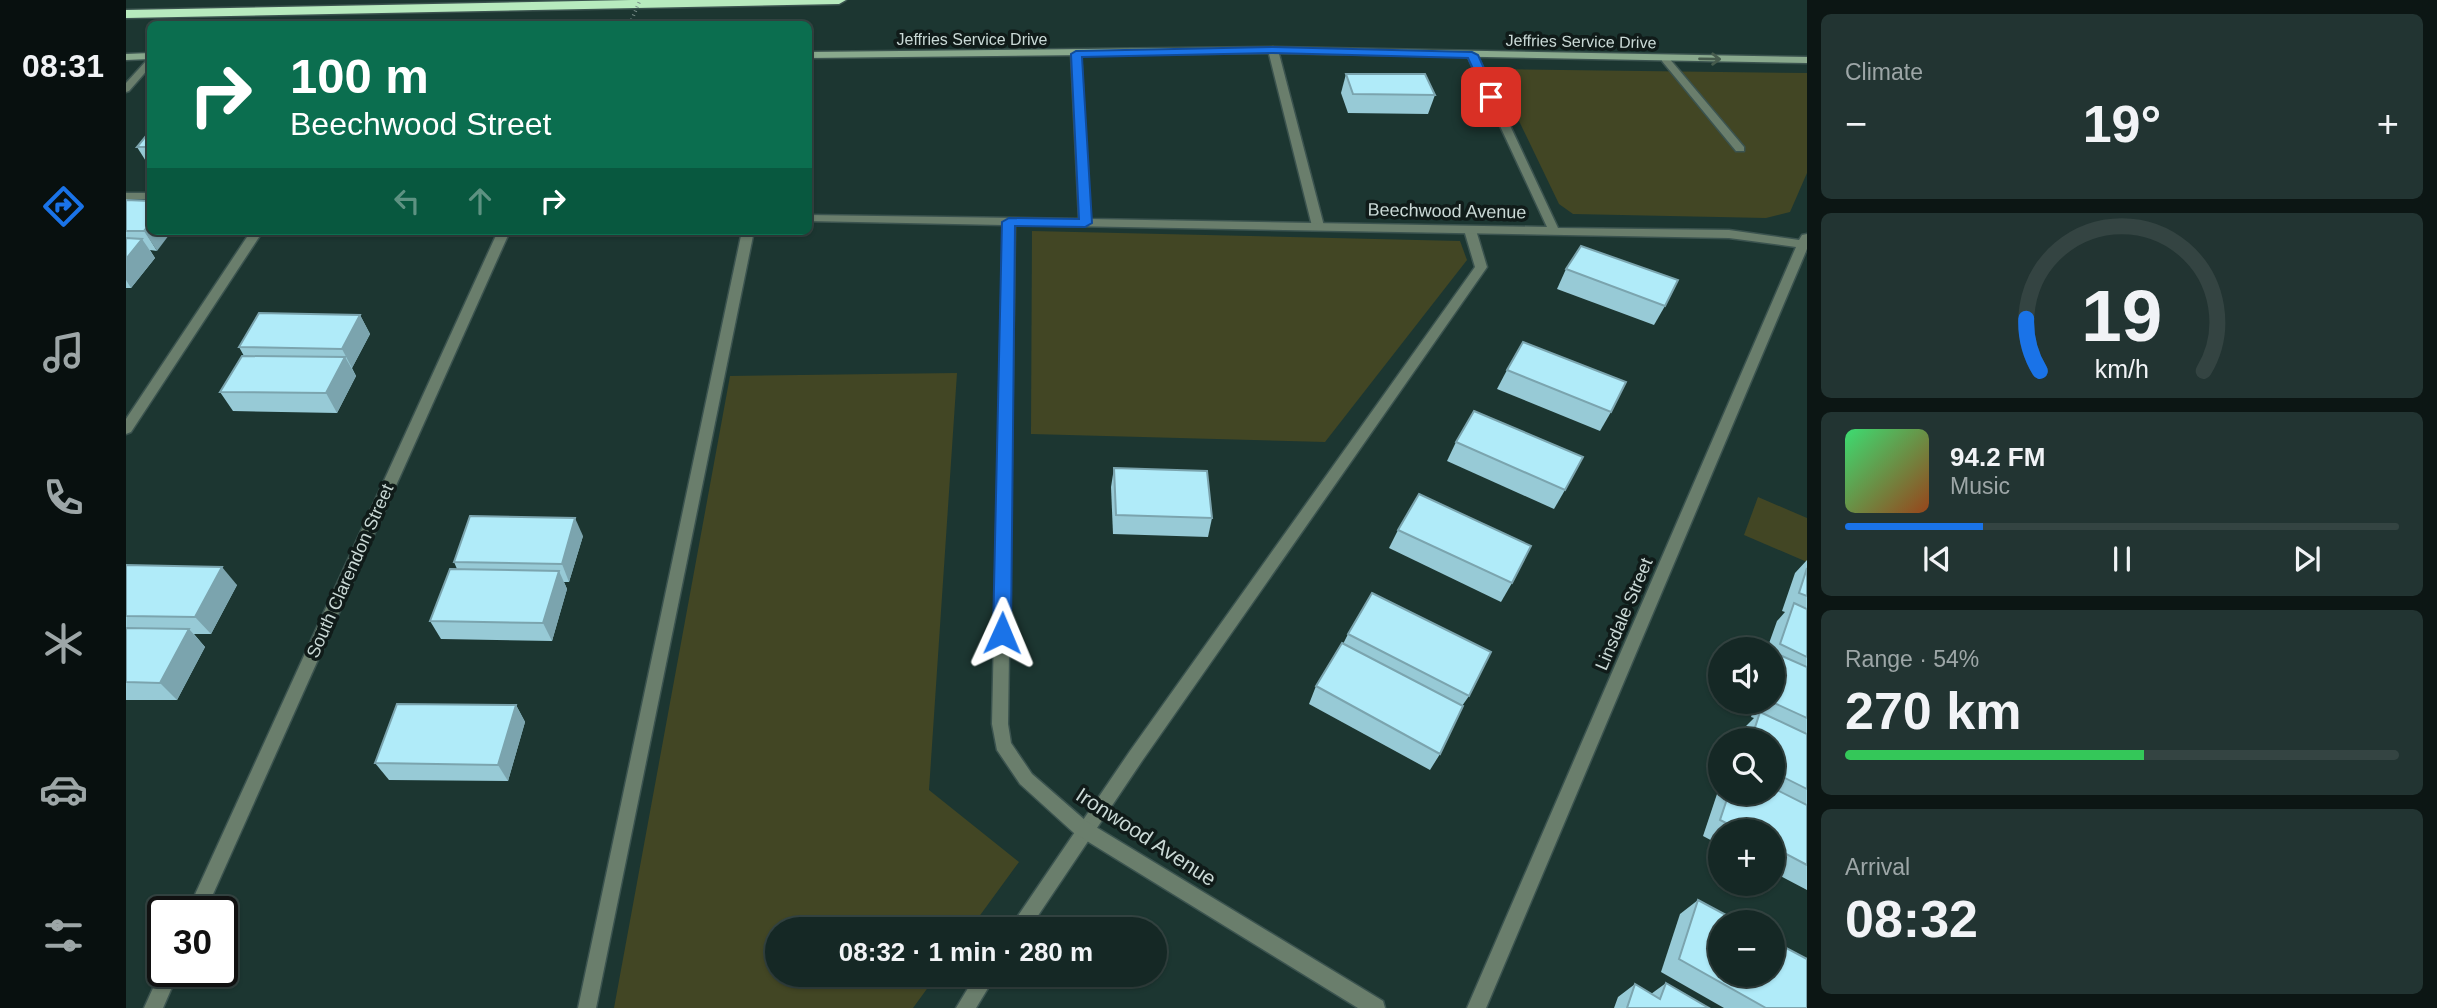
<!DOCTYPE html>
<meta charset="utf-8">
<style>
body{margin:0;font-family:Helvetica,sans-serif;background:#223432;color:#f1f3f6;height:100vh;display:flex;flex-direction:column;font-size:26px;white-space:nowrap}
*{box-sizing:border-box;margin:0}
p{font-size:23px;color:#9da6a7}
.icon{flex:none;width:38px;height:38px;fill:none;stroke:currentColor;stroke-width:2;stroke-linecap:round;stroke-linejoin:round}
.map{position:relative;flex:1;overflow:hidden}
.sheet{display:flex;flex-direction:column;gap:14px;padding:14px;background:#0c1614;width:630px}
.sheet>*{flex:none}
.top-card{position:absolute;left:21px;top:21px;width:665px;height:214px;border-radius:10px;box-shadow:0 2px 5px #0004,0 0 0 2px #344442;background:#0b6e4f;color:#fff;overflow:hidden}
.buttons{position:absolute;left:1582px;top:637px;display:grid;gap:14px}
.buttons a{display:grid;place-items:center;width:77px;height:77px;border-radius:50%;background:#152825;box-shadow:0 2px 5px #0004,0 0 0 2px #344442;font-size:35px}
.speed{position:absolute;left:21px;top:896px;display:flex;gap:14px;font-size:35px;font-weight:700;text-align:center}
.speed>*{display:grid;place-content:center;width:91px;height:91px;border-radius:50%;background:#152825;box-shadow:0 2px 5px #0004,0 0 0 2px #344442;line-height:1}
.speed .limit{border:4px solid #111;border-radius:10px;background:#fff;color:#111}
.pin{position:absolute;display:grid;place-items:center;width:60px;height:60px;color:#fff;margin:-30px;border-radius:14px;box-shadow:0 4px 10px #0006}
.me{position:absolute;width:77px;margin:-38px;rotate:1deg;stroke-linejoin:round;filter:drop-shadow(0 0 5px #0008)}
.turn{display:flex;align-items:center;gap:24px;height:147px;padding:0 28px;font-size:32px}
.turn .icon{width:91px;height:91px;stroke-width:2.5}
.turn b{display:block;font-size:49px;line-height:60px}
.lanes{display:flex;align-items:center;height:66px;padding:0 28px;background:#0003;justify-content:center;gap:35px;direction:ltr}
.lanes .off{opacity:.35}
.big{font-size:52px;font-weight:600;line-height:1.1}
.sheet .card{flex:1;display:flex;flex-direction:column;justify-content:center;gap:10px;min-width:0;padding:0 24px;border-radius:10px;background:#223432}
.sheet .dial{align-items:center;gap:0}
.dial svg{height:182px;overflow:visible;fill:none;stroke:#344442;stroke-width:7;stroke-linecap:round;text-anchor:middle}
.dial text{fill:#f1f3f6;stroke:none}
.song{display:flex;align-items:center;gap:21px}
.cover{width:84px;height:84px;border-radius:10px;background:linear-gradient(135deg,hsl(140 70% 55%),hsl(20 70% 35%))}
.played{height:7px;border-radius:4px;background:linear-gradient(90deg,#1a73e8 25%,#344442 25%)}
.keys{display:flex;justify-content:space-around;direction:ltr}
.heat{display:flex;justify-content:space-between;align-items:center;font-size:38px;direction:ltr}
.charge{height:10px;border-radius:5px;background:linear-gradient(90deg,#34c759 54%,#344442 0)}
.trip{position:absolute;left:639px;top:917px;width:402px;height:70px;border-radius:35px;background:#152825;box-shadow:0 2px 5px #0004,0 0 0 2px #344442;font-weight:600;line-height:70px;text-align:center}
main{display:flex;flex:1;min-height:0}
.tabs{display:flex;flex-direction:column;width:126px;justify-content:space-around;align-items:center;background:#08100f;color:#9da6a7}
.tabs .icon{width:49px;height:49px}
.tabs .selected{color:#1a73e8}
.tabs b{font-size:32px;color:#f1f3f6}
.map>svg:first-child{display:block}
</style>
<main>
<nav class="tabs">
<b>08:31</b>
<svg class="icon selected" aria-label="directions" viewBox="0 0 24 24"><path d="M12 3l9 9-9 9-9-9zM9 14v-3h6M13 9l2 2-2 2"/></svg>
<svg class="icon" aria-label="music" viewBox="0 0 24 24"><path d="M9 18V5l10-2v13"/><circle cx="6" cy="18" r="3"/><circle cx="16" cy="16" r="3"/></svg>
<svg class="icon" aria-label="phone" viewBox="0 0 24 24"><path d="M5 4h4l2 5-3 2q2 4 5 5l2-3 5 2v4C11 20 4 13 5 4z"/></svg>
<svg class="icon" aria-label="climate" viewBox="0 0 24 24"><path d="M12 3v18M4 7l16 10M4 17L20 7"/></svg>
<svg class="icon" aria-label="car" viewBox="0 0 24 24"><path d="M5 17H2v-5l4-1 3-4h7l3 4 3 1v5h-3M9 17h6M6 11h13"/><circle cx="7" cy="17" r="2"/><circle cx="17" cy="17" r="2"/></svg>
<svg class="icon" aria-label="filters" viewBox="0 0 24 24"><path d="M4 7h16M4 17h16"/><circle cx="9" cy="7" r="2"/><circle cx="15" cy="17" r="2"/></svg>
</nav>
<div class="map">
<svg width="1681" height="1008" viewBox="0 0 1681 1008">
<rect width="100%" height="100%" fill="#1c3631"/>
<g fill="#424624">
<polygon points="1368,69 1681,73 1681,173 1664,212 1640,218 1447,214 1433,204"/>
<polygon points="906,231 1334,241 1341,260 1199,442 905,434"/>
<polygon points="831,373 803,790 893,862 844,929 651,929 651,975 811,975 787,1008 488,1008 604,376"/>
<polygon points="1632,497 1681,518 1681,562 1618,535"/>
</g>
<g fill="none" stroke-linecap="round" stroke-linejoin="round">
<g stroke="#3b534f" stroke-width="3">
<g id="lane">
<polygon points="1147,47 1152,50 1198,226 1196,228 1188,228 1186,226 1142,50"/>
<polygon points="1536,57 1542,57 1618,147 1618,151 1610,151 1536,61"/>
<polygon points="1344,227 1350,230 1361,267 1359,270 1016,761 903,929 883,929 1004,751 1349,267 1338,230"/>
<polygon points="125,231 137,231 5,432 0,434 0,419"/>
<polygon points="616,231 628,231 470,1008 452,1008"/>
<polygon points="850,975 870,975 850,1008 830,1008"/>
</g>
</g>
<g stroke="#3b534f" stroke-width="3">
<g id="street">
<polygon points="950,51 955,54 964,219 1421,227 1341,55 1346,52 1351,55 1432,228 1603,230 1673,240 1676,235 1681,234 1681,249 1360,1008 1341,1008 1670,247 1603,238 889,225 882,724 885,743 906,774 960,821 1257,1001 1259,1008 1232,1008 948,833 894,784 871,750 866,724 877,225 682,221 682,215 953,219 945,54"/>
<polygon points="24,59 24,67 3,91 0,92 0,83 21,60"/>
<rect x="0" y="193" width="24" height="6"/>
<polygon points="372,231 384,231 79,912 61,912"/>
<polygon points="37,966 37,971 53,971 37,1008 18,1008"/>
</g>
</g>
<g stroke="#3b534f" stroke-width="3">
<g id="secondary">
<polygon points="1147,47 1681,57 1681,63 1147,53 682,58 682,52"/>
<polygon points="24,53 24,59 0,60 0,54"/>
</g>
</g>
<g stroke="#3b534f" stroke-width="3">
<polygon id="highway" points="505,0 720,0 713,4 0,18 0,10"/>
</g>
<use href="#lane" fill="#6a7e6c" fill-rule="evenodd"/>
<use href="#street" fill="#6a7e6c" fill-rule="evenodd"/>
<use href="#secondary" fill="#89a98d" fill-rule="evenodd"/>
<use href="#highway" fill="#b7eabe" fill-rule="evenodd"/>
<polyline stroke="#778b87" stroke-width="3.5" stroke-dasharray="1 3.5" stroke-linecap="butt" points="504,24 514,0"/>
</g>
<g fill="#97cad6">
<polygon points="1220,74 1309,95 1302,114 1222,113 1215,93"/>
<polygon points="24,131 24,166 23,166 11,147"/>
<polygon points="0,200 31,251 24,250 29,258 5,288 0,288"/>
<polygon points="1440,269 1539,306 1528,325 1431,289"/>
<polygon points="234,315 244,334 226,368 230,376 211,413 107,411 94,392 118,356 113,347"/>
<polygon points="1381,370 1485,412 1474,431 1371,389"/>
<polygon points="1330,442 1439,490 1428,509 1321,461"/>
<polygon points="988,468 1086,518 1082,537 987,534 985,487"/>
<polygon points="1272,530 1386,583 1375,602 1263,548"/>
<polygon points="457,536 443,582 438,582 441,589 426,641 315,639 304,621 331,569 328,562"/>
<polygon points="1681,560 1681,890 1647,872 1647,831 1594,831 1594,845 1577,836 1594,785 1594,793 1647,793 1647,740 1614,740 1617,729 1628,718 1625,717 1630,702 1647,702 1647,649 1641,649 1651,621 1659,612 1656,611 1669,573"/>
<polygon points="0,565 111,585 85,634 68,634 79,647 51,700 0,700"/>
<polygon points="1222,634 1343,696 1336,706 1314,754 1304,770 1183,704 1190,686 1217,644"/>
<polygon points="390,705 399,722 382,781 263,780 249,763"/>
<polygon points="1572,900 1681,1008 1598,1008 1535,972 1554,914"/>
<polygon points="1540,983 1583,1008 1488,1008 1492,997 1509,984 1525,994"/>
</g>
<g fill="#7ba4ae">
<polygon points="24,224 24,231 46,231 31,251 18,231"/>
<polygon points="16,239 29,258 5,288 0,280 0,259"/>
<polygon points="234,315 244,334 226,368 216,349"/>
<polygon points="219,357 230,376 211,413 200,393"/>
<polygon points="449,518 457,536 443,582 436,564"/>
<polygon points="96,567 111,585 85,634 69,617"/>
<polygon points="433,571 441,589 426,641 417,623"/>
<polygon points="63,629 79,647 51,700 34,683"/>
<polygon points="390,705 399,722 382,781 372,765"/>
</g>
<g fill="#b0ebf9" stroke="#7ba4ae" stroke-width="2">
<polygon points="1220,74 1299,74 1309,95 1227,94"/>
<polygon points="24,131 24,147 11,147"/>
<polygon points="0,200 24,201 24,224 18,231 0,231"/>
<polygon points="0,238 16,239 0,259"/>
<polygon points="1455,246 1552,280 1539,306 1440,269"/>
<polygon points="133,313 234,315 216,349 113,347"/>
<polygon points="1397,342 1500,382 1485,412 1381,370"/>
<polygon points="116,356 219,357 200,393 94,392"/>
<polygon points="1348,411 1457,457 1439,490 1330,442"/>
<polygon points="988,468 1081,471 1086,518 990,515"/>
<polygon points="1293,494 1405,546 1386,583 1272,530"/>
<polygon points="344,516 449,518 436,564 328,562"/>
<polygon points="0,565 96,567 69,617 0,616"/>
<polygon points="1681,568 1681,596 1673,593"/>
<polygon points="324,569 433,571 417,623 304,621"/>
<polygon points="1246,593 1365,652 1343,696 1222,634"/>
<polygon points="1668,603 1681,609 1681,657 1654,644"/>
<polygon points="0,628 63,629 34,683 0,682"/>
<polygon points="1216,643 1337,706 1314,754 1190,686"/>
<polygon points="1656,656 1681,667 1681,718 1646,702 1647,685"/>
<polygon points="271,704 390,705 372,765 249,763"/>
<polygon points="1634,712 1681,734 1681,789 1647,772 1647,740 1625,740"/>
<polygon points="1647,788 1681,805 1681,865 1647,847 1647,831 1616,831 1594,820 1603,793 1647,793"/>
<polygon points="1572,900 1613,922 1594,922 1594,975 1647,975 1647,941 1681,959 1681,1008 1640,1008 1553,959"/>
<polygon points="1540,983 1583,1008 1501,1008 1509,984 1534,999"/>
</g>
<defs><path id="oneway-shaft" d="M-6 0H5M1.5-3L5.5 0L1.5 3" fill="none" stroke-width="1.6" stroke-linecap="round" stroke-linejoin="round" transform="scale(1.75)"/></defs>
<use stroke="#465b4d" href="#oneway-shaft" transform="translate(1584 59) rotate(1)"/>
<polygon fill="#1a73e8" stroke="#114b97" stroke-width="2" points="1147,47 1346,52 1352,55 1371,97 1361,99 1342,58 1147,53 956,57 966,223 959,227 889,226 885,633 882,638 876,640 870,638 867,633 876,222 883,218 953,219 945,54 950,51"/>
<g text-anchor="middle" stroke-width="7" stroke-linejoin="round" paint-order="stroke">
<g font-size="16" fill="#cad9d6" stroke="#101b19">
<text x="846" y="45">Jeffries Service Drive</text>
<text transform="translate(1455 41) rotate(1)" y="6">Jeffries Service Drive</text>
</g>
<g font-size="18" fill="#cad9d6" stroke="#101b19">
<text transform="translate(1321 211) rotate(1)" y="6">Beechwood Avenue</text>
<text transform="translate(224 571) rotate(-66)" y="6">South Clarendon Street</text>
<text transform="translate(1498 614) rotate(-67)" y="6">Linsdale Street</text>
</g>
<g font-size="21" fill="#cad9d6" stroke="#101b19">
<text transform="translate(1020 837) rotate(33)" y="7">Ironwood Avenue</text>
</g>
</g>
</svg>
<div class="buttons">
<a><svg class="icon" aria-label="sound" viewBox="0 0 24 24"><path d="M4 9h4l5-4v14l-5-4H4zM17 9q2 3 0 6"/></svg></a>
<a><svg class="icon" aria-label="search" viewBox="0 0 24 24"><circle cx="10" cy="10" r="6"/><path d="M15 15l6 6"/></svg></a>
<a>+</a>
<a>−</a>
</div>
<div class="speed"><div class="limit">30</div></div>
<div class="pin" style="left:1365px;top:97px;background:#d93025"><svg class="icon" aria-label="arrive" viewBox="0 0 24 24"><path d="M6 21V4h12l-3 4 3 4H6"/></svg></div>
<svg class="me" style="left:876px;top:633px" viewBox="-20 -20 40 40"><path d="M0-17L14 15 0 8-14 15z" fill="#1a73e8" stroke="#fff" stroke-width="4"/></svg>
<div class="trip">08:32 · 1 min · 280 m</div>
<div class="top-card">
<div class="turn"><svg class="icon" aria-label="right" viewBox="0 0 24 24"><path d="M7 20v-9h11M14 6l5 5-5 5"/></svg><div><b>100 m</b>Beechwood Street</div></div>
<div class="lanes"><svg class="icon off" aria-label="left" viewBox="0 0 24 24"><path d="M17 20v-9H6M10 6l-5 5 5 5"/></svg><svg class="icon off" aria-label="ahead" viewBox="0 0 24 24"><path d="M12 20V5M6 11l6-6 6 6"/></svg><svg class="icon" aria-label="right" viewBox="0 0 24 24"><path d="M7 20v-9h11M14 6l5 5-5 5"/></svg></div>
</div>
</div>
<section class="sheet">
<div class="card"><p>Climate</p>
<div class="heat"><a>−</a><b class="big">19°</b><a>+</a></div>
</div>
<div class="card dial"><svg viewBox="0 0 100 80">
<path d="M14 69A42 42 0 1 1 86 69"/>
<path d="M14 69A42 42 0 0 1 8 46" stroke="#1a73e8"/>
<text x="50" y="56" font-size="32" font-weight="700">19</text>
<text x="50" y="72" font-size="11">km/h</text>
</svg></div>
<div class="card">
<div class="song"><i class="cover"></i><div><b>94.2 FM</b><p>Music</p></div></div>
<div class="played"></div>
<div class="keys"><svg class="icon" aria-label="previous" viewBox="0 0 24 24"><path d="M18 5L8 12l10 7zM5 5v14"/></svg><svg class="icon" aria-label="pause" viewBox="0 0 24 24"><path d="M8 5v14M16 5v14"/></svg><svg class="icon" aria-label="next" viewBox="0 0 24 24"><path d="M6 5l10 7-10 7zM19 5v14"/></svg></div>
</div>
<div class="card"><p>Range · 54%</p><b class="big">270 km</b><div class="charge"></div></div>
<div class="card"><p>Arrival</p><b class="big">08:32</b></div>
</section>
</main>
